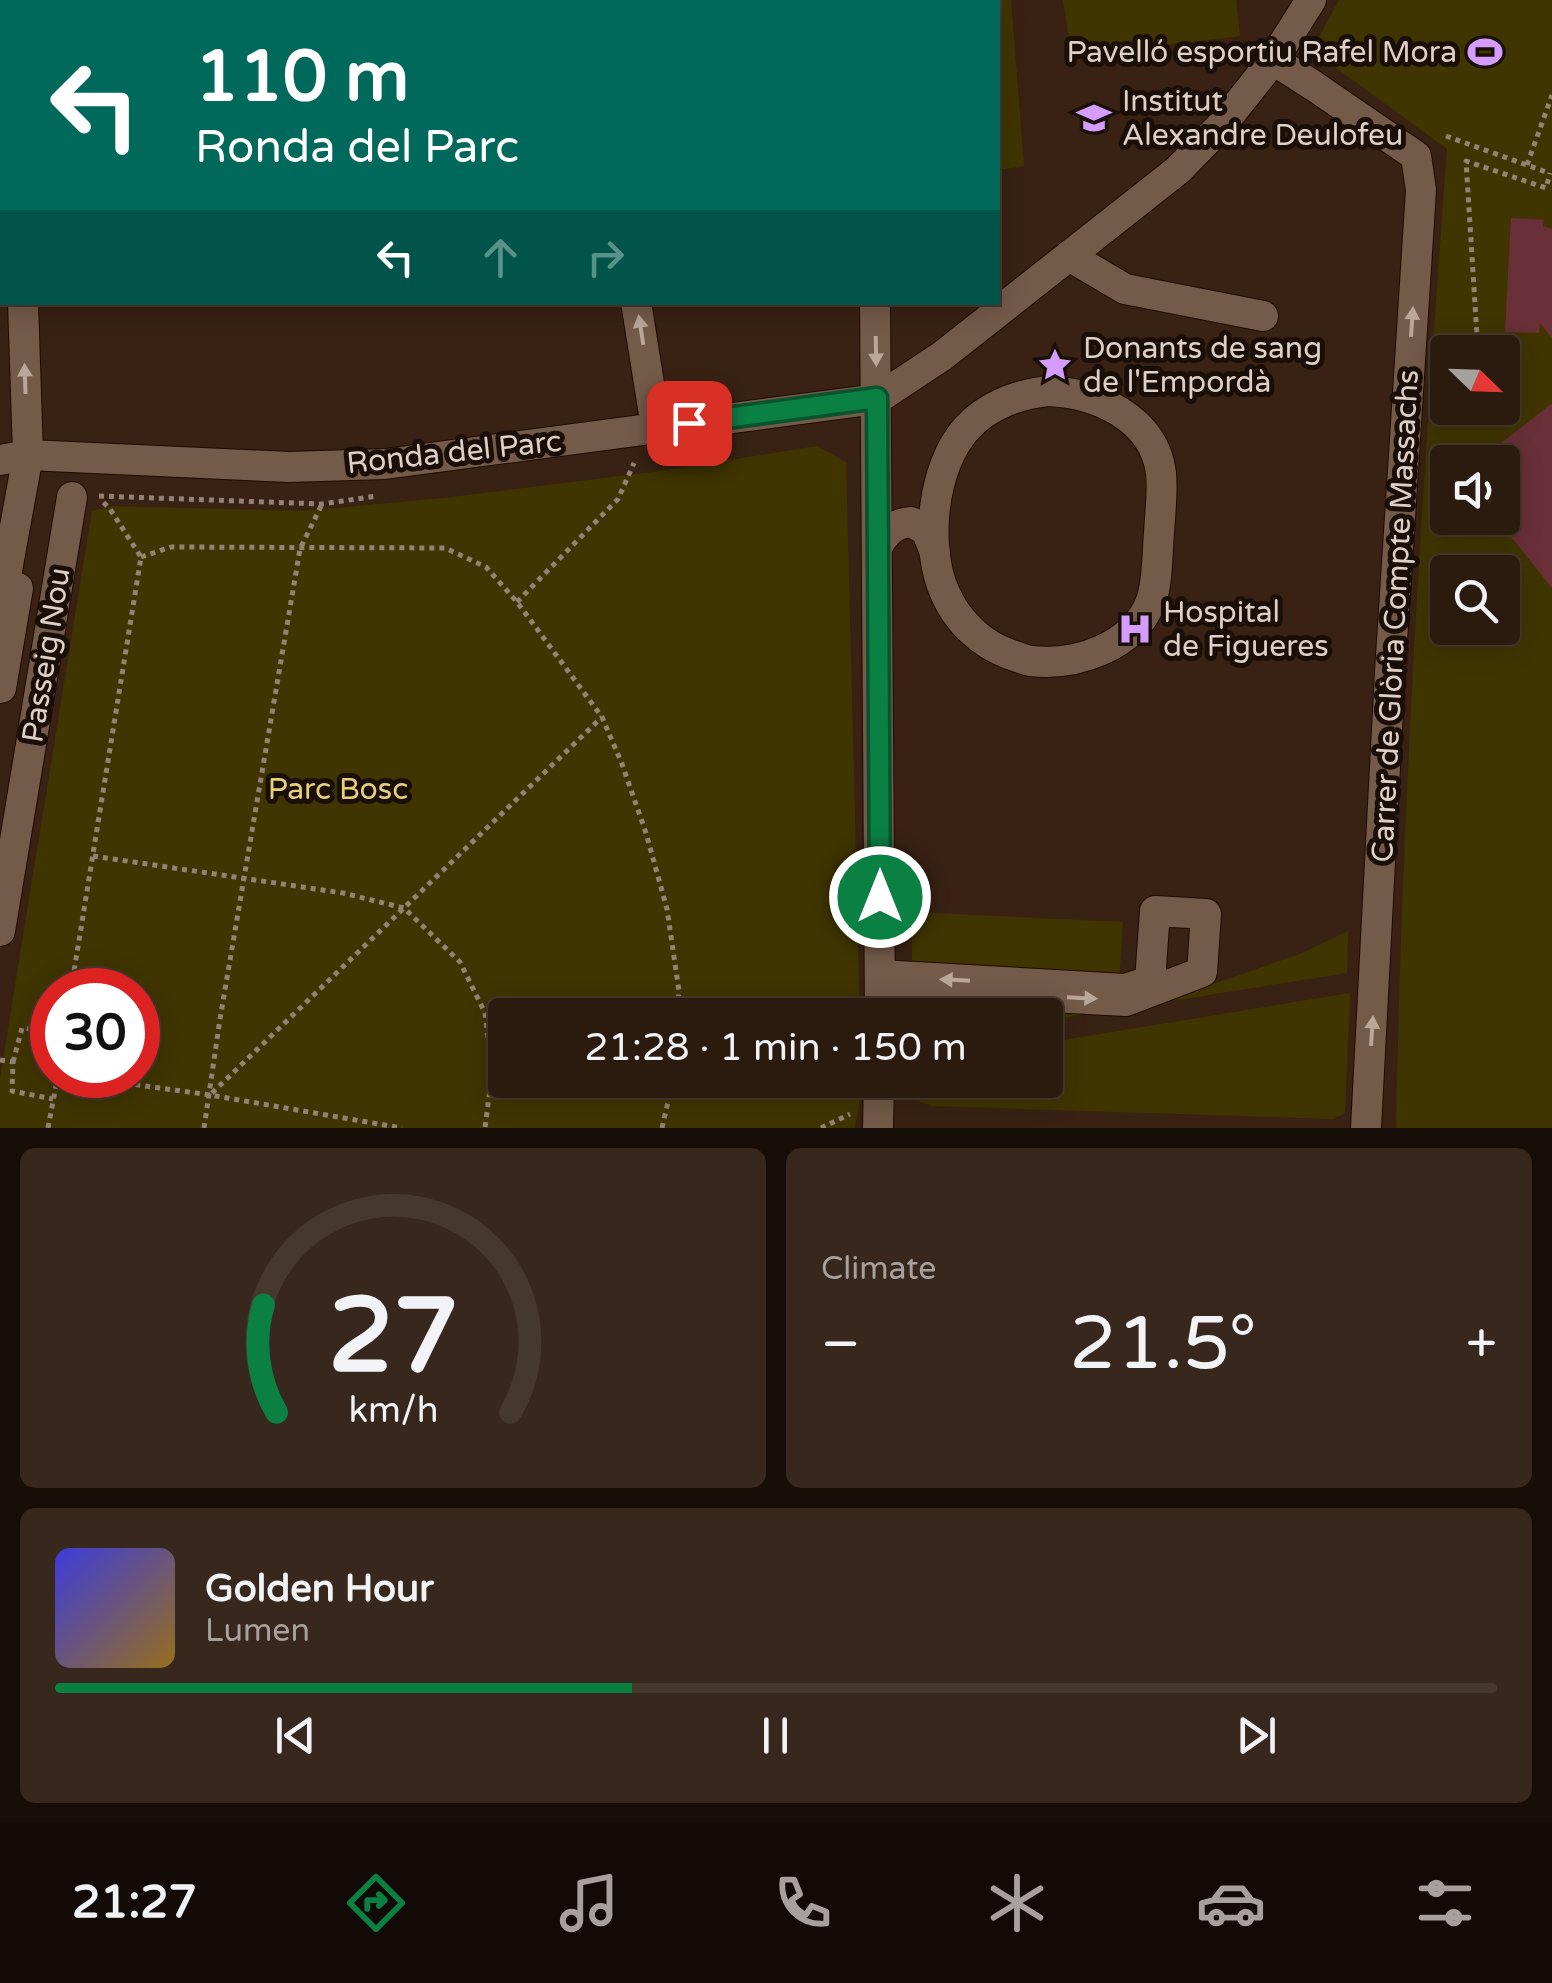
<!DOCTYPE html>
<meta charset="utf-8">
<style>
body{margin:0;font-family:"Varela Round",sans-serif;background:#37271c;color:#f1f3f6;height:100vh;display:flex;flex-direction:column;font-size:38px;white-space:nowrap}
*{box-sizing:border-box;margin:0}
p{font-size:32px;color:#a6a19e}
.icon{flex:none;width:55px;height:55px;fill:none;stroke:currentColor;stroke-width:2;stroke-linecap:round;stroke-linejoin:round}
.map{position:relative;height:1128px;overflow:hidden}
.details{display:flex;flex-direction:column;gap:20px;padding:20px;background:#180e08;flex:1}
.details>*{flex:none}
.guide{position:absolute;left:0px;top:0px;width:1000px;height:305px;box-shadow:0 5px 25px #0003,0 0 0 2px #47382e;background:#00695c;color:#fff;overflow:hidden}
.needle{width:65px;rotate:113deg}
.buttons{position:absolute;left:1430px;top:335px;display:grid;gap:20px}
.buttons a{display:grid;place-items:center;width:90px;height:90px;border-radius:10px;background:#2b1a0e;box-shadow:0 5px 25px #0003,0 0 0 2px #47382e;font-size:50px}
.speed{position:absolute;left:30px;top:968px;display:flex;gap:20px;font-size:50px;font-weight:700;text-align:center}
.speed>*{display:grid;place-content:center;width:130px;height:130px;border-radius:50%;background:#2b1a0e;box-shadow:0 5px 25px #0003,0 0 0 2px #47382e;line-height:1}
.speed .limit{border:15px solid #d22;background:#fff;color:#111}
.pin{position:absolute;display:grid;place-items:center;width:85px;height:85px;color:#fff;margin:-42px;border-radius:20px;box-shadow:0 5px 15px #0006}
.me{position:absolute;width:110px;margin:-55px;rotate:0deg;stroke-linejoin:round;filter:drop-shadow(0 0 8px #0008)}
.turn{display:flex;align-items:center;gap:35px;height:210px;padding:0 30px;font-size:45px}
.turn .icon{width:130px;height:130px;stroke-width:2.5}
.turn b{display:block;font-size:70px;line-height:85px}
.lanes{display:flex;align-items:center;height:95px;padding:0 30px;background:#0003;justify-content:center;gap:50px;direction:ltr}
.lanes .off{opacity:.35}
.big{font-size:75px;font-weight:600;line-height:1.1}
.details .tile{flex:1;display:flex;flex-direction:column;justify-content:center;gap:15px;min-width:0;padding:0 35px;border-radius:15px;background:#37271c}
.details .dial{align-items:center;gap:0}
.dial svg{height:260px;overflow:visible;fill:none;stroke:#47382e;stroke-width:7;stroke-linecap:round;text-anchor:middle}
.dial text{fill:#f1f3f6;stroke:none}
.song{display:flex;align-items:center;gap:30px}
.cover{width:120px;height:120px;border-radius:15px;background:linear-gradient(135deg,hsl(240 70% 55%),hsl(40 70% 35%))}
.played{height:10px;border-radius:5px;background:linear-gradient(90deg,#0b8043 40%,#47382e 40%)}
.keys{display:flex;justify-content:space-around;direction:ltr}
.heat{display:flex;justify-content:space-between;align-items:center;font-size:55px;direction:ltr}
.details .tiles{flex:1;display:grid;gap:20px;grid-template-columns:1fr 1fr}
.tile:last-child{grid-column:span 2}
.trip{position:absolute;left:488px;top:998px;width:575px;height:100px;border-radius:10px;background:#2b1a0e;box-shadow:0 5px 25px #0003,0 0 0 2px #47382e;font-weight:600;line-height:100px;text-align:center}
.dock{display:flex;height:160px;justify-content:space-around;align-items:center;background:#110a06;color:#a6a19e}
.dock .icon{width:70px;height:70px}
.dock .selected{color:#0b8043}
.dock b{font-size:45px;color:#f1f3f6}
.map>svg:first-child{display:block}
</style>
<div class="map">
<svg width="1552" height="1128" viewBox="0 0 1552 1128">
<rect width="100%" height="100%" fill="#392213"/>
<g fill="#403500" fill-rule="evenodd">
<polygon points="972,0 1011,0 1024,166 998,170 998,2 955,2"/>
<polygon points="1063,0 1236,0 1240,36 1072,57"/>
<path d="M 1339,0 L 1552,0 L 1552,1128 L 1396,1128 C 1402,801 1423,475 1447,149 L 1312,50 ZM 1448,352 L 1502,352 L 1502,408 L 1448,408 ZM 1448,462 L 1502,462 L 1502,518 L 1448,518 ZM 1448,572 L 1502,572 L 1502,628 L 1448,628 Z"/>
<path d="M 817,446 L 846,462 L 860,1015 L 505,1015 L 505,1080 L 861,1080 L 861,1095 L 855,1128 L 0,1128 L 0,1078 L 92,511 L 112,506 L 302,511 L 444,498 L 653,472 ZM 138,990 L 138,1075 L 52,1075 L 52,990 Z"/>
<polygon points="912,912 1123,922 1119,981 912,968"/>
<polygon points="1348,931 1347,973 1158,1003 1300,954"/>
<polygon points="1350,993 1345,1113 1333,1119 932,1106 920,1102 915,1093 915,1080 1045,1080 1045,1043"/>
<polygon points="914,1007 932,1007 932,1010 1069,1013 1120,1008 1045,1021 1045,1015 914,1015"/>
</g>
<g fill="#693039">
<polygon points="1511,218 1544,220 1543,226 1552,229 1552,338 1540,323 1539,333 1505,332"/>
<polygon points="1551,404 1552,405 1552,588 1496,518 1502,518 1502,462 1477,462"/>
</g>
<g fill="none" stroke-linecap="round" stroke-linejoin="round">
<g stroke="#1f0b01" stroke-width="32">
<g id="minor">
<polyline points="590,0 591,2"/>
<polyline points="327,2 328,0"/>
<polyline points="866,2 866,0"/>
<polyline points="0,18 2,18"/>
<polyline points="1273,60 1314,86 1416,156 1421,190 1390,672 1366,1128"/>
<polyline points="1069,256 1125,289 1263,316"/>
<polyline points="636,302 656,427"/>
<polyline points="875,302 880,1015"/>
<path d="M 1048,391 C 1097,393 1154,418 1161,473 C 1163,492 1160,514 1159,533 C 1157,555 1158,581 1151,601 C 1134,647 1076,666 1031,661 C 1023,660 1016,656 1009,654 C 981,644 957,621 945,593 C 924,547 932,466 967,428 C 988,405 1019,394 1048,391 Z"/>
<polyline points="0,460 28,455 289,467 385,464 877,399 942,356 1178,170 1220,127 1273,60 1311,0"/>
<path d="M 878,546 C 885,532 895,523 911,522 L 926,530 L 935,552"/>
<polyline points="0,609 28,455 23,302"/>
<polyline points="1,688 18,588"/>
<polyline points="0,931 72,497"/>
<polyline points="880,988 1126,1001 1202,972 1206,914 1155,911 1150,981 1125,989 880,975"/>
<polyline points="878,1128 879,1080"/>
</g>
</g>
<g stroke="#948175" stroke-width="5" stroke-dasharray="5 5" stroke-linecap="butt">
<polyline points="176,0 207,2"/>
<polyline points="1446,136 1549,173"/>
<polyline points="1527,165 1552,95"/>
<polyline points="1442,335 1456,352"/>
<polyline points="1478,352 1466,161 1546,188 1550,173"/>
<polyline points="99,496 322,504 377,496"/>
<polyline points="141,557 171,547 445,548 486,567 517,602 602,717 622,764 646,833 667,909 679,991 677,1015"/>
<polyline points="517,602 618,499 634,463"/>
<polyline points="93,856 343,893 404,908 460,962 485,1013 492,1073 485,1128"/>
<polyline points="71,990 141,557 110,509 102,501"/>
<polyline points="0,1060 13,1062 12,1091 53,1099"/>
<polyline points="13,1062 22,1028 52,1032"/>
<polyline points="66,1075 210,1095 402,1128"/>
<polyline points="212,1093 602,717"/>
<polyline points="48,1128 58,1075"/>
<polyline points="204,1128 220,1019 300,549 322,504"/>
<polyline points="662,1128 673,1080"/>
<polyline points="821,1128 850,1114"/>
</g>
<use href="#minor" stroke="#745a49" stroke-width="30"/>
</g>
<defs><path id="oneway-solid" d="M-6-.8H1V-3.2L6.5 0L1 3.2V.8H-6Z" transform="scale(2.5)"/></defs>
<g fill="#baa79a">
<use href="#oneway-solid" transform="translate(1412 322) rotate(-86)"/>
<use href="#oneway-solid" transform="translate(641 330) rotate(-99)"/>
<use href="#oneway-solid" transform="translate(876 351) rotate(89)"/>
<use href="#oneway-solid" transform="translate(25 379) rotate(-92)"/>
<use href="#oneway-solid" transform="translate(955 980) rotate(-177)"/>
<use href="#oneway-solid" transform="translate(1082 998) rotate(3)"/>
<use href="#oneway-solid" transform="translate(1372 1031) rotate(-86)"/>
</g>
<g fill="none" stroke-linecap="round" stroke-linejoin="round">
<g stroke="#07532c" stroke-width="25">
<polyline id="route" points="689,423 877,398 880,897"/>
</g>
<use href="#route" stroke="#0b8043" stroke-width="18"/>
</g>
<defs>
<g id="stadium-bare" transform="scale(2.7)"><path d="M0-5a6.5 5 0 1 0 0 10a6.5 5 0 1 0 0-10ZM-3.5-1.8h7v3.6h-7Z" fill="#d39cfd" stroke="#190f08" stroke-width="2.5" paint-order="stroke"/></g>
<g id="school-bare" transform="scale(2.7)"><path d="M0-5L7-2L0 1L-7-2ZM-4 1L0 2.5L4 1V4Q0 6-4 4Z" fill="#d39cfd" stroke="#190f08" stroke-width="2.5" paint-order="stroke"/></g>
<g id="sight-bare" transform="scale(2.7)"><path d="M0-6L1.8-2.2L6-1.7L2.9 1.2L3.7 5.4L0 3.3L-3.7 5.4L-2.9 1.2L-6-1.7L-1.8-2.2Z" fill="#d39cfd" stroke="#190f08" stroke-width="2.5" paint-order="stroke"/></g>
<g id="hospital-bare" transform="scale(2.7)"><path d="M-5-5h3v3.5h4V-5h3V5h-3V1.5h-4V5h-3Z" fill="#d39cfd" stroke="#190f08" stroke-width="2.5" paint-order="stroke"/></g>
</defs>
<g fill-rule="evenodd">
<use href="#stadium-bare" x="1485" y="52"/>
<use href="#school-bare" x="1094" y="118"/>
<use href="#sight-bare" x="1055" y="365"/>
<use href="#hospital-bare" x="1135" y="629"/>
</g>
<g text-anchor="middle" stroke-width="10" stroke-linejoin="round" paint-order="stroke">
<g font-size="30" fill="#dfd0c6" stroke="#190f08" text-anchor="start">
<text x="1457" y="62" text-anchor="end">Pavelló esportiu Rafel Mora</text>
<text x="1122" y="111">Institut<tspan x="1122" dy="34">Alexandre Deulofeu</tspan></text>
<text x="1083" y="358">Donants de sang<tspan x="1083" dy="34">de l'Empordà</tspan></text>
<text x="1163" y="622">Hospital<tspan x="1163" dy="34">de Figueres</tspan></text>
</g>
<g font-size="30" fill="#dfd0c6" stroke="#190f08">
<text transform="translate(454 452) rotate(-6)" y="10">Ronda del Parc</text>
<text transform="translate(1395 616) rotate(-87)" y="10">Carrer de Glòria Compte Massachs</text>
<text transform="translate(46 655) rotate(-81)" y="10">Passeig Nou</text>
</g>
<g font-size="30" fill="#e6d078" stroke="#190f08">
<text x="338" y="799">Parc Bosc</text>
</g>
</g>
</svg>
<div class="buttons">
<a><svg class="needle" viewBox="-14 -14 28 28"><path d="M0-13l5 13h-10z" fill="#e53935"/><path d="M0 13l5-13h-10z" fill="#a6a19e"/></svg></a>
<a><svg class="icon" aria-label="sound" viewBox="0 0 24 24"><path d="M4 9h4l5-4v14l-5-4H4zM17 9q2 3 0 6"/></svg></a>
<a><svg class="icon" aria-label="search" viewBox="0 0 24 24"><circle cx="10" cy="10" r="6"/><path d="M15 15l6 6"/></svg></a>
</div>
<div class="speed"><div class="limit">30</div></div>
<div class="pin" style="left:689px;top:423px;background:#d93025"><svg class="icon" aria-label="arrive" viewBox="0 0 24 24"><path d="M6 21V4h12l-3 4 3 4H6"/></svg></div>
<svg class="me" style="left:880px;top:897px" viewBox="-20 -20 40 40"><circle r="17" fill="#0b8043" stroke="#fff" stroke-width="3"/><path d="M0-11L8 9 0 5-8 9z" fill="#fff"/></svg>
<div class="trip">21:28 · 1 min · 150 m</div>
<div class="guide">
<div class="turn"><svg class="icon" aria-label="left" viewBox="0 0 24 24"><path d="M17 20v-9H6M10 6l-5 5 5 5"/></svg><div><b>110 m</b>Ronda del Parc</div></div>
<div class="lanes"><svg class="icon" aria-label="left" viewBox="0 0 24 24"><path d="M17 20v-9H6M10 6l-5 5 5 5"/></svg><svg class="icon off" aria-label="ahead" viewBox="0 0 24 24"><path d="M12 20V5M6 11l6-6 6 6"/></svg><svg class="icon off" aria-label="right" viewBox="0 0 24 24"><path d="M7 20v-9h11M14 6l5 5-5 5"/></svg></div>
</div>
</div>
<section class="details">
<div class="tiles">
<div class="tile dial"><svg viewBox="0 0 100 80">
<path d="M14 69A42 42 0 1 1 86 69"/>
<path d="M14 69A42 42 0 0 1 10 36" stroke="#0b8043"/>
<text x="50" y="56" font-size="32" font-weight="700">27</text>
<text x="50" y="72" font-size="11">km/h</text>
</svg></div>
<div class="tile"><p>Climate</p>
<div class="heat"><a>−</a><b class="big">21.5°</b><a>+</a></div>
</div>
<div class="tile">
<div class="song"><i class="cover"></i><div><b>Golden Hour</b><p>Lumen</p></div></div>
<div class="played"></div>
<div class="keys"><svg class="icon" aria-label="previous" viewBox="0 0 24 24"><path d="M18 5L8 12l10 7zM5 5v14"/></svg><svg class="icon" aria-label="pause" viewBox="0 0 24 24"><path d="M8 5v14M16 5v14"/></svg><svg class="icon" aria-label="next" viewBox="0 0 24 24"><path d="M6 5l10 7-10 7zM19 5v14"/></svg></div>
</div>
</div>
</section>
<nav class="dock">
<b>21:27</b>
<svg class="icon selected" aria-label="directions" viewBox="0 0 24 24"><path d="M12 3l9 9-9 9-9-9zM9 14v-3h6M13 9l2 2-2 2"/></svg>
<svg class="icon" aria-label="music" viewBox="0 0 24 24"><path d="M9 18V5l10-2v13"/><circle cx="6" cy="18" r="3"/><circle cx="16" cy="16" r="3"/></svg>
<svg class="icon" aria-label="phone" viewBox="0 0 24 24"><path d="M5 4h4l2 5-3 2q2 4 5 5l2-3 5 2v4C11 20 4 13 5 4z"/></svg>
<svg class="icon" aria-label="climate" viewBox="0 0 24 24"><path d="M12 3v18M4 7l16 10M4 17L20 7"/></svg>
<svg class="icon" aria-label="car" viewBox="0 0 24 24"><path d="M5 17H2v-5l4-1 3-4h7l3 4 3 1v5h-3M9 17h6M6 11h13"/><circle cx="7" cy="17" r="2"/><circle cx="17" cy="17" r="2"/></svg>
<svg class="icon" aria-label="filters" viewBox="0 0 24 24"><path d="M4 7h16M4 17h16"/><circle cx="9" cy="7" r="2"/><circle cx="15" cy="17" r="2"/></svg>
</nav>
